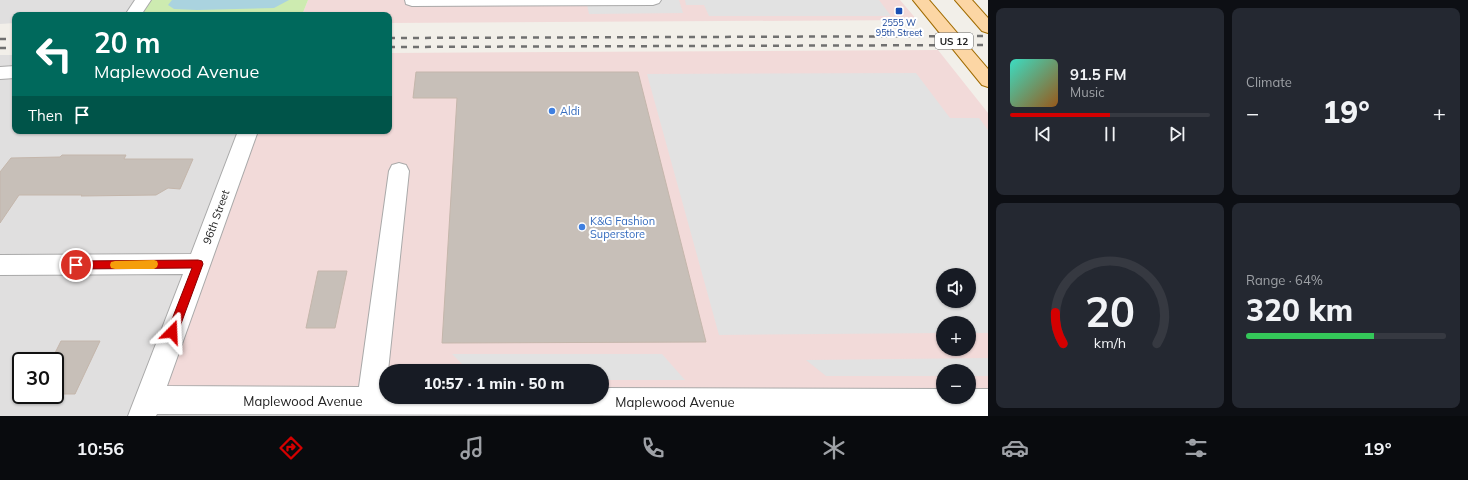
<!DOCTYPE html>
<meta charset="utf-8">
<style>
body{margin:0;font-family:Mulish,sans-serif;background:#242831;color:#f1f3f6;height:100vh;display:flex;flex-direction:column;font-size:15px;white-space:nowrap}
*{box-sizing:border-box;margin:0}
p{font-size:13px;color:#9ea1a6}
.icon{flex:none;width:22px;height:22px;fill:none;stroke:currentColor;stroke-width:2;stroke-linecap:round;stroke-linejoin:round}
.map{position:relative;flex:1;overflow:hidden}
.sheet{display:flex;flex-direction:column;gap:8px;padding:8px;background:#0d0f14;width:480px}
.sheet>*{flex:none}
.top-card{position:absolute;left:12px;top:12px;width:380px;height:122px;border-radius:8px;box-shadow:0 1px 3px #0004;background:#00695c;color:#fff;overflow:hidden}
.controls{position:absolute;left:936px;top:268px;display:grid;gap:8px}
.controls a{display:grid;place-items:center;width:40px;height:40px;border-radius:50%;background:#171b24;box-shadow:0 1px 3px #0004;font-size:20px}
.speed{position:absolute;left:12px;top:352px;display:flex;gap:8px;font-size:20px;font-weight:700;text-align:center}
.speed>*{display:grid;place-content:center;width:52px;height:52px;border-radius:50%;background:#171b24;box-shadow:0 1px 3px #0004;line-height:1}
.speed .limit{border:2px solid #111;border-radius:6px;background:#fff;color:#111}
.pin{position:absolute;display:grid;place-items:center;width:34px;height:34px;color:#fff;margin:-17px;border:2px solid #fff;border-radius:50%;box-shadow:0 1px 4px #0007}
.me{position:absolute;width:44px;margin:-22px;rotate:21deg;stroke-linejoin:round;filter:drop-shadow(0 0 3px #0008)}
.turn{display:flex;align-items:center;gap:14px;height:84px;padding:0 16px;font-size:18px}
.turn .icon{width:52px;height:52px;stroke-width:2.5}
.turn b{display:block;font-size:28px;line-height:34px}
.then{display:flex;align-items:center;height:38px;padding:0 16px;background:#0003;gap:8px;font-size:15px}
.big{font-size:30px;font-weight:800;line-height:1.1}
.sheet .tile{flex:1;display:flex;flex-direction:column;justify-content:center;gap:6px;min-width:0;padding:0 14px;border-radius:8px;background:#242831}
.sheet .dial{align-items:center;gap:0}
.dial svg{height:104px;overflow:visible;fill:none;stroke:#363941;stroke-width:7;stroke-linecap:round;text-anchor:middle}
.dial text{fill:#f1f3f6;stroke:none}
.song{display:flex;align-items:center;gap:12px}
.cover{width:48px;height:48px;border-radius:6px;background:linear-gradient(135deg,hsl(170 70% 55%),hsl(30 70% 35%))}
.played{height:4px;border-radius:2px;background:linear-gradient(90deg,#d40000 50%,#363941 50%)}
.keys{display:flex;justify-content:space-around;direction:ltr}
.heat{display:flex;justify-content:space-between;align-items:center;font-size:22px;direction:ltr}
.charge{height:6px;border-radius:3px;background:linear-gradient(90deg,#34c759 64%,#363941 0)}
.sheet .tiles{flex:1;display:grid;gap:8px;grid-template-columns:repeat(2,1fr)}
.trip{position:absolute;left:379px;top:364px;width:230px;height:40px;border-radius:20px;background:#171b24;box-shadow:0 1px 3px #0004;font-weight:800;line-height:40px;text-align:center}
.menu{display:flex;height:64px;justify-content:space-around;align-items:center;background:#090b0e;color:#9ea1a6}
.menu .icon{width:28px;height:28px}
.menu .selected{color:#d40000}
.menu b{font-size:18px;color:#f1f3f6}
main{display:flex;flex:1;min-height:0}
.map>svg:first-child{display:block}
</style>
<main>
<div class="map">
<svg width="988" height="416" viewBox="0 0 988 416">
<rect width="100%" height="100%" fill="#f2efe9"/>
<g fill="#e0dfdf" fill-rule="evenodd">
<polygon points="0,0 144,0 134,15 15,15 15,23 0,24"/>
<path d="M 0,55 L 15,55 L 15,131 L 253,131 L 386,397 L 969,397 L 976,395 L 987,416 L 0,416 ZM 21,361 L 55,361 L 55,395 L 21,395 Z"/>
</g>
<g fill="#f2dad9" fill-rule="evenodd">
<polygon points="308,0 900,0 917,20 389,23 389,15 302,15"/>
<path d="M 938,50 L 988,113 L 988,416 L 969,395 L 969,371 L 943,371 L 943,395 L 602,394 L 602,371 L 386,371 L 386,393 L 157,392 L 253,131 L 389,131 L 389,53 ZM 943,275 L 969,275 L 969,301 L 943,301 ZM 943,323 L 969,323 L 969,349 L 943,349 Z"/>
</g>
<polygon fill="#cdebb0" points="144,0 308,0 302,15 134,15"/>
<g fill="#e2e2e2" fill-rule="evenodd">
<polygon points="586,0 679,0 683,13 589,14"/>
<polygon points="685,0 879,0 891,16 709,16 704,5 686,5"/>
<path d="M 916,73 L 950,118 L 979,118 L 988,130 L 988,333 L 969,333 L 969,323 L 943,323 L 943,333 L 719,335 L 647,74 ZM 943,275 L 969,275 L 969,301 L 943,301 Z"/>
<polygon points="452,354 662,354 685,380 602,380 602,371 469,371"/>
<polygon points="988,358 988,376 969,376 969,371 943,371 943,376 826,376 806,360"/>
</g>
<polygon fill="#aad3df" points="172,0 289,0 274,8 197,10 174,9 168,5"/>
<g fill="#c7bfb8" stroke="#c4b6ab">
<polygon points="416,72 638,72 706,342 442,343 457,98 413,98"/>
<polygon points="62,155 126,155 124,159 193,159 180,189 168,188 156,195 81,196 82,195 19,195 0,223 0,172 11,158 60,157"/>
<polygon points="318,271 347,271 335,328 306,328"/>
<polygon points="61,341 100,341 75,394 55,394 55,353"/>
</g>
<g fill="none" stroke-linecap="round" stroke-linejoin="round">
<g stroke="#a9a9a9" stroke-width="2">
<g id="minor">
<polygon points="135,0 151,0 141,15 125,15"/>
<polygon points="405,0 661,0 659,3 653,5 412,6 406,4"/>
<polygon points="15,66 15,78 0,79 0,67"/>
<polygon points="238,131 258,131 167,386 359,387 389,171 392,165 399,163 406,165 409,171 388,371 386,371 386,397 602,397 602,388 943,389 943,397 969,397 969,389 988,389 988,416 157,414 156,416 128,416 183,274 0,275 0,255 191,254"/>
</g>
</g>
<g stroke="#a06b00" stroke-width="2">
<g id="major">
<polygon points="913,0 929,0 988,69 988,87 982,85"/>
<polygon points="955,0 972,0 988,18 988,33 982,31"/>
</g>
</g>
<use href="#minor" fill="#fff" fill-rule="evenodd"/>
<use href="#major" fill="#fcd6a4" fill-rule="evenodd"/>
<g stroke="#707070" stroke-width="2.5" stroke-dasharray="6 6" stroke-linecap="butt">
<polyline points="389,38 988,36"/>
<polyline points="0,39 15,39"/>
<polyline points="389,47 988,45"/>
<polyline points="0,48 15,48"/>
</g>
</g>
<polygon fill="#d40000" stroke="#8a0000" points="198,260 202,261 203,264 178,332 176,336 172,337 169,336 167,332 192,268 76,269 73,268 71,265 73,262 76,261"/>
<polygon fill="#f59e0b" points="154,260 157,261 158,264 157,267 154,269 115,269 111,268 110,265 111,262 115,261"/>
<rect fill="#1a4fb4" stroke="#fff" stroke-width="1.5" x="895" y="7" width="8" height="8" rx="2"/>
<g fill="#3f7fe0" stroke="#fff" stroke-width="1.5">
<circle cx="552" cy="111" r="4"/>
<circle cx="582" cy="227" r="4"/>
</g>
<g text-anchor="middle" stroke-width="4" stroke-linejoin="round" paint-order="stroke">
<g font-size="9" fill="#164399" stroke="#fff">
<text x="899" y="26">2555 W<tspan x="899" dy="10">95th Street</tspan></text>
</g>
<rect fill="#fff" stroke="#646464" stroke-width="1" x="935" y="33" width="38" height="16" rx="3"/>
<g font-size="10" font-weight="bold" fill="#222">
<text x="954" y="45">US 12</text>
</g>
<g font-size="11" fill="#366cbe" stroke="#fff" text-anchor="start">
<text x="560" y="115">Aldi</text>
<text x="590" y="225">K&amp;G Fashion<tspan x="590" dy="13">Superstore</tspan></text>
</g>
<g font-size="11" fill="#222" stroke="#fff">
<text transform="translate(216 217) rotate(-70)" y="4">96th Street</text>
</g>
<g font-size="13" fill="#222" stroke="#fff">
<text x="303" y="406">Maplewood Avenue</text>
<text x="675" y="407">Maplewood Avenue</text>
</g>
</g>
</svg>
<div class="controls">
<a><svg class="icon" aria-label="sound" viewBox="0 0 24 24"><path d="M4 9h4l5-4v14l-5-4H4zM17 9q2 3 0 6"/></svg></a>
<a>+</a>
<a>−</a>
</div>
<div class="speed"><div class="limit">30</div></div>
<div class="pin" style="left:76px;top:265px;background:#d93025"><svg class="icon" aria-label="arrive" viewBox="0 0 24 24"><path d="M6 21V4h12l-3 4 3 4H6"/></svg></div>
<svg class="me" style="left:172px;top:332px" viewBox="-20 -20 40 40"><path d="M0-17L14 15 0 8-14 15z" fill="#d40000" stroke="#fff" stroke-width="4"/></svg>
<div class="trip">10:57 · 1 min · 50 m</div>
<div class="top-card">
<div class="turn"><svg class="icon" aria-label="left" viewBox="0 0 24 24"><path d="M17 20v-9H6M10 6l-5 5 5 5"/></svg><div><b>20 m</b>Maplewood Avenue</div></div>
<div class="then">Then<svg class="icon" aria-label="arrive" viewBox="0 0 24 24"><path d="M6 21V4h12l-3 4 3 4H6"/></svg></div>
</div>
</div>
<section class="sheet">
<div class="tiles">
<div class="tile">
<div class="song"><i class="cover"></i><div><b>91.5 FM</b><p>Music</p></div></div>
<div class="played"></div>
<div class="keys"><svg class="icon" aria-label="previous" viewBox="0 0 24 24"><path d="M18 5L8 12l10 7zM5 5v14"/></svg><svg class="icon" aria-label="pause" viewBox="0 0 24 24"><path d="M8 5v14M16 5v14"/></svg><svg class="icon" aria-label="next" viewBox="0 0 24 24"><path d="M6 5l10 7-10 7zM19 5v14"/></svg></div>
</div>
<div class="tile"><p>Climate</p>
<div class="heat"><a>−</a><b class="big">19°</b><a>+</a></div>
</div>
<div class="tile dial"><svg viewBox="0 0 100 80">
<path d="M14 69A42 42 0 1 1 86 69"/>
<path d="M14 69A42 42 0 0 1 8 45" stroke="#d40000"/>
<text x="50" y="56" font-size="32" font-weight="700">20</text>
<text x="50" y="72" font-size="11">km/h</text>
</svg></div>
<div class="tile"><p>Range · 64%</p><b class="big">320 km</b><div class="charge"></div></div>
</div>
</section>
</main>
<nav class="menu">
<b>10:56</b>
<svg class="icon selected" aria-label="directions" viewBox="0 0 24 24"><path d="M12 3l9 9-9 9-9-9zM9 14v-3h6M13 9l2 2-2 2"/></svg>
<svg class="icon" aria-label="music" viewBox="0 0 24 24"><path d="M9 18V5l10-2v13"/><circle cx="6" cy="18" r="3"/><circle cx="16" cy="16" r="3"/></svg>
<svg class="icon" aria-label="phone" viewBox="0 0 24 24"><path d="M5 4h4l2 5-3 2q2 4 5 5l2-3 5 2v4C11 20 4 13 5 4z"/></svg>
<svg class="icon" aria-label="climate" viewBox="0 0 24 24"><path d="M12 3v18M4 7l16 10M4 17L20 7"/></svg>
<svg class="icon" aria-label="car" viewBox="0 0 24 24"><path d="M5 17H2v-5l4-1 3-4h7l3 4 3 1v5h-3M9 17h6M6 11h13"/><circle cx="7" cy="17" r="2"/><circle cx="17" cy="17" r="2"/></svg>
<svg class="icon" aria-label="filters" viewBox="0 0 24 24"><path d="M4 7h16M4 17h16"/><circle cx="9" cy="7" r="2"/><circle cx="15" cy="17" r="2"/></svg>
<b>19°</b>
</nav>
